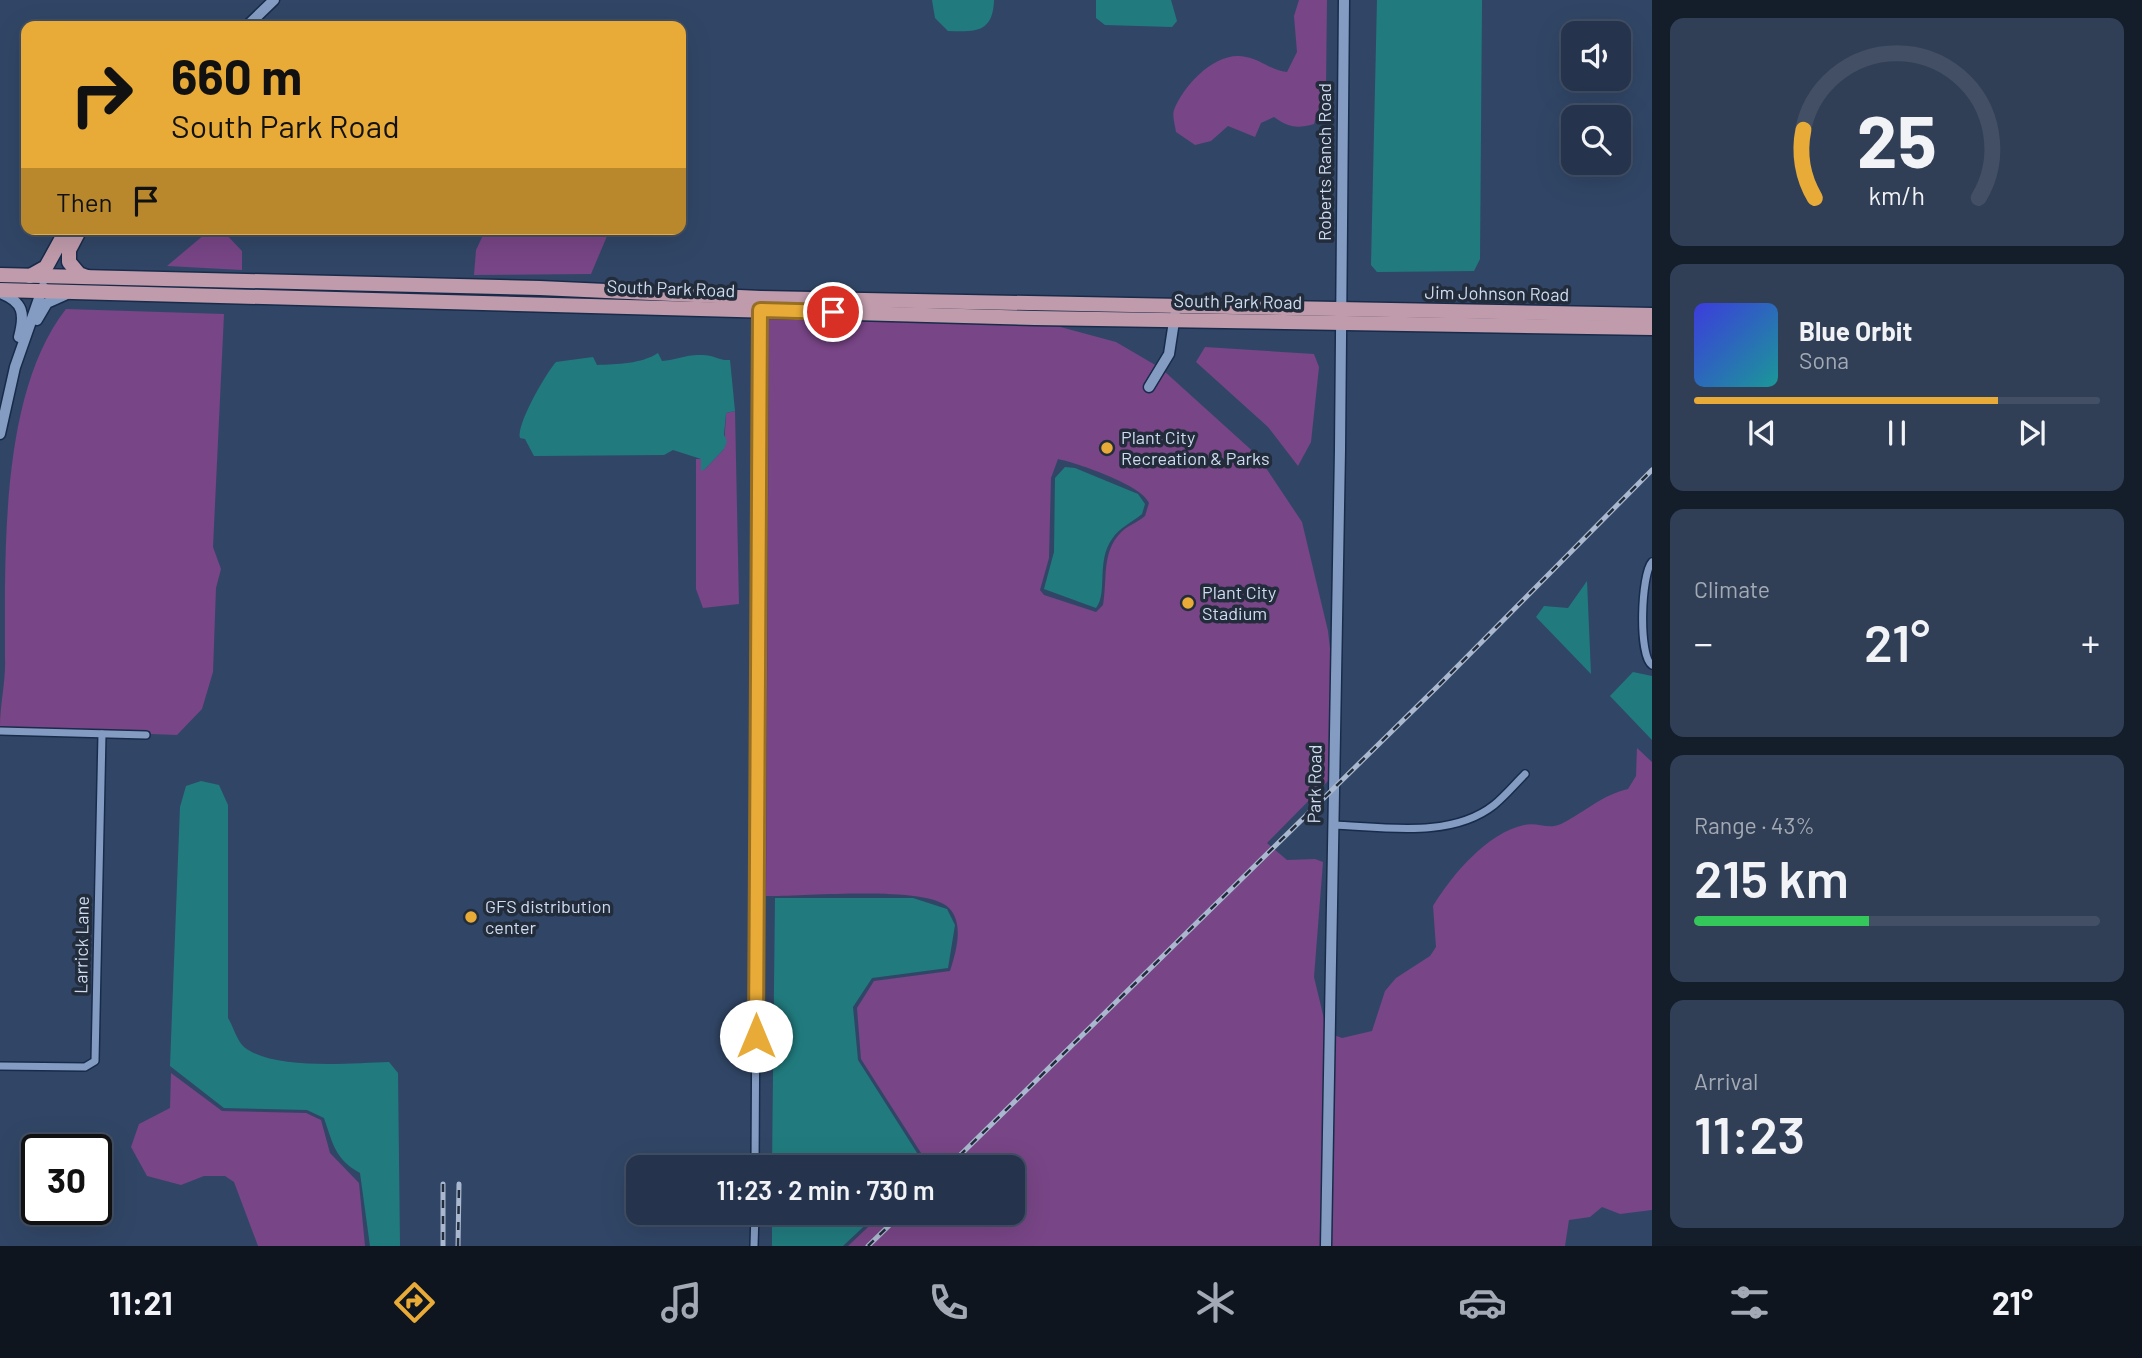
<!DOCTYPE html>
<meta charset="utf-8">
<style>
body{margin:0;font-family:Barlow,sans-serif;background:#313f56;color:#f1f3f6;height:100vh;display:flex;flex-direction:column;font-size:26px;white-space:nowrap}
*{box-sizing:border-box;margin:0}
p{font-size:23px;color:#a3aab5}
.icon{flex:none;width:38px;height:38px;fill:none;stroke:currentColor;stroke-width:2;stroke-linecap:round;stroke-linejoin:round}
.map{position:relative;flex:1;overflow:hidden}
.side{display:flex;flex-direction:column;gap:18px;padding:18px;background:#141d2a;width:490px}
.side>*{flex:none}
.hud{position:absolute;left:21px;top:21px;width:665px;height:214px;border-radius:14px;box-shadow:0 7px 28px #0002,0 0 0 2px #424f64;background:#e8ab37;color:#111;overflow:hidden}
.buttons{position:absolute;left:1561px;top:21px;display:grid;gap:14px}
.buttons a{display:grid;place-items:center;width:70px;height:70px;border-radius:14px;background:#25344c;box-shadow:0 7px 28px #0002,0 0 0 2px #424f64;font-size:35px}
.speed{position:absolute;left:21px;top:1134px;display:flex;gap:14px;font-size:35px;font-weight:700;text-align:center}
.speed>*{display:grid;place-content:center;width:91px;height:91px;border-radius:50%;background:#25344c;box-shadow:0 7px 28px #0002,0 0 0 2px #424f64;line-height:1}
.speed .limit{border:4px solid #111;border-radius:10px;background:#fff;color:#111}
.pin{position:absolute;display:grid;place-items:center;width:60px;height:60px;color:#fff;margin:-30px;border:4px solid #fff;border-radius:50%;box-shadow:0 2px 7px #0007}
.me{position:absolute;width:77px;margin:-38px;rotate:0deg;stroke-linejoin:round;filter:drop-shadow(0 0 5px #0008)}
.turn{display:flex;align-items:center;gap:24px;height:147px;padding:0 35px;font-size:32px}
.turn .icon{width:91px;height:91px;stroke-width:2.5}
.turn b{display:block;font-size:49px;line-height:60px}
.then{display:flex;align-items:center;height:66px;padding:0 35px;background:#0003;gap:14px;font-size:26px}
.big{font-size:52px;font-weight:600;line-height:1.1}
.side .widget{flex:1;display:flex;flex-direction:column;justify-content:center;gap:10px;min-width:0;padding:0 24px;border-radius:14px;background:#313f56}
.side .dial{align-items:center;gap:0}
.dial svg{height:182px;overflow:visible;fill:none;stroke:#424f64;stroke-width:7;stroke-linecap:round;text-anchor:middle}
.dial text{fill:#f1f3f6;stroke:none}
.song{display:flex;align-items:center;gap:21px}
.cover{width:84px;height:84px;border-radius:10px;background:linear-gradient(135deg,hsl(240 70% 55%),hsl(180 70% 35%))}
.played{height:7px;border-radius:4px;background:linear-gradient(90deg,#e8ab37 75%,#424f64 75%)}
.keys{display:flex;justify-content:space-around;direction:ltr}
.heat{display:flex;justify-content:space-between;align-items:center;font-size:38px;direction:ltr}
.charge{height:10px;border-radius:5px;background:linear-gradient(90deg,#34c759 43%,#424f64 0)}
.trip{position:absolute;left:626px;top:1155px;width:399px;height:70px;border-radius:14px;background:#25344c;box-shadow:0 7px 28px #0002,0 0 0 2px #424f64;font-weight:600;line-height:70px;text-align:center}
.tabs{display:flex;height:112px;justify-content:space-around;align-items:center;background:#0f151e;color:#a3aab5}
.tabs .icon{width:49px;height:49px}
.tabs .active{color:#e8ab37}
.tabs b{font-size:32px;color:#f1f3f6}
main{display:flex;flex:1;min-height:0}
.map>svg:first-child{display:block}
</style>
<main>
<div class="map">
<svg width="1652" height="1246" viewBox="0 0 1652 1246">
<rect width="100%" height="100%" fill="#314666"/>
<g fill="#784586" fill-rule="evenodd">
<path d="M 1299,0 L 1327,0 L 1326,87 L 1314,124 C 1296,129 1288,127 1274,117 L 1261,123 L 1255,137 L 1228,126 L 1211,141 L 1195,145 L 1176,132 C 1175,125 1172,116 1174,110 C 1184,85 1216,50 1246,57 C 1260,59 1270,70 1287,72 L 1297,52 L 1294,16 Z"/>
<polygon points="211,229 221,229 242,251 242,270 167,266"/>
<polygon points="486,229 610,229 591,274 474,275 476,250"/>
<path d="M 66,309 L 224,314 L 213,547 L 221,569 L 216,588 L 213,672 L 202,709 L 177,735 L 151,734 L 150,731 L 0,727 C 0,704 6,681 5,658 C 5,553 0,393 66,309 Z"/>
<path d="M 769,315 L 1042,322 L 1116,342 L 1157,366 L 1143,389 L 1150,392 L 1164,371 L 1258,456 L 1302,522 L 1328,631 L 1332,666 L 1330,779 L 1267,843 L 1287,860 L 1315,859 L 1323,862 L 1314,977 L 1326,1027 L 1322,1246 L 848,1246 L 883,1213 L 1013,1213 L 1013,1167 L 930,1167 L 861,1059 L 857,1008 L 874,981 L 950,971 C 956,952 964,925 950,909 C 930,884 800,897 766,896 ZM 1058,459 C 1077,463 1142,485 1149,503 L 1145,516 C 1139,521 1132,524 1126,528 C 1100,548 1108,578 1103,605 L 1096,612 L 1044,595 L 1040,590 L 1049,558 L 1051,478 Z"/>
<polygon points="1205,347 1314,354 1319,367 1311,442 1298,466 1268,427 1196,362"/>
<polygon points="735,411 739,604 703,608 696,589 696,459 701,459 701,470 705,469 724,449 726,413"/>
<path d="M 1637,748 L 1652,762 L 1652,1210 L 1620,1214 L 1602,1207 L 1590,1217 L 1569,1220 L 1565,1246 L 1330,1246 L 1334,1035 L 1342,1038 L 1372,1031 L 1385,991 L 1396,978 L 1430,956 L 1436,947 L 1433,906 C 1452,875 1487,833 1524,825 C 1538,822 1548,830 1561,824 C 1585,812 1602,795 1628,789 L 1636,776 Z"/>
<polygon points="171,1073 222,1111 306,1113 321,1120 330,1153 359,1183 365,1246 258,1246 234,1182 225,1176 204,1176 181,1185 147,1176 131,1147 139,1124 170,1108"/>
</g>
<g fill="#217b7e">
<path d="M 932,0 L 994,0 C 993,33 975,32 948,31 L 935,18 Z"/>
<polygon points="1096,0 1171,0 1177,21 1172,27 1105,25 1096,18"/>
<polygon points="1377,0 1482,0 1480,259 1474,271 1377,272 1371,265"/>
<path d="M 658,353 L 662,361 C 676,360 687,354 702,355 C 714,355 719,361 730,360 L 735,411 L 726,413 L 724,435 L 727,441 L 724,449 L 705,469 L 701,471 L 701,459 L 673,450 L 664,455 L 534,456 L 525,439 L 520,438 C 516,425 546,373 556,362 L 593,357 L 597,365 C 618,364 641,364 658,353 Z"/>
<path d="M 1065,467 L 1075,468 L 1138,494 L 1145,504 L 1142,514 C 1131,523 1120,527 1112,539 C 1096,561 1108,593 1096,608 L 1044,589 L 1054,552 L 1055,478 Z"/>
<polygon points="1587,581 1591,674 1536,617 1544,606 1568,608"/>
<polygon points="1633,672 1652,676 1652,740 1610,696"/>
<path d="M 201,781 L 219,785 L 228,805 L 228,1018 C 233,1026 237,1041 244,1047 C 274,1071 352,1063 389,1062 L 398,1073 L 400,1246 L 370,1246 L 360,1173 C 335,1159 333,1144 324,1118 L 307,1110 L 224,1108 L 170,1066 L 180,807 L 186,786 Z"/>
<polygon points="775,898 913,898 947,909 955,925 948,968 872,978 853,1007 858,1060 926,1167 772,1167"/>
<polygon points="772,1213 878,1213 843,1246 772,1246"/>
</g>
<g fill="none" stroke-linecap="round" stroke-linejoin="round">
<g stroke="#182b4a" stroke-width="10">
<g id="minor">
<path d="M 1652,562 C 1641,574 1638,656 1652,665"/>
<polyline points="0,731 146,735"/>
<path d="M 1333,825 C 1384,827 1451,839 1494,805 C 1505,796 1515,784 1525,774"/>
<polyline points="0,1066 85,1067 95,1061 102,734"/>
<polyline points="755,1167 760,309"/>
<polyline points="754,1246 755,1213"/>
</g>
</g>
<g stroke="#182b4a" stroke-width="13">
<g id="tertiary">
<polyline points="247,26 274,0"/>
<path d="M 0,293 C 24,302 25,314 19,337"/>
<polyline points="37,320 47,303 65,295"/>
<polyline points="1149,387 1169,354 1175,315"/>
<polyline points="0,434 15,367 43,287"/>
<polyline points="1326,1246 1340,450 1344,0"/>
</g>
</g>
<g stroke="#182b4a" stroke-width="17">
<g id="primary">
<polyline points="80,229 69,250 69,262 79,274 87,277"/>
<polyline points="0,275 540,288 761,298 1652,315"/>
<polyline points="30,276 46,267 67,229"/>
<polyline points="0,290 1035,318 1652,328"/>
</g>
</g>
<use href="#minor" stroke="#849cc2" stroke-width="7"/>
<use href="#tertiary" stroke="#849cc2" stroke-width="10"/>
<use href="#primary" stroke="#c09bab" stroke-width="14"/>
<g stroke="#a9b8cf" stroke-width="5">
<g id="rail">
<polyline points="948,1167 1440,684 1652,470"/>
<polyline points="443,1184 443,1246"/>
<polyline points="458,1246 459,1184"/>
<polyline points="868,1246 902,1213"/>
</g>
</g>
<use href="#rail" stroke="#222c3b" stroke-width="2.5" stroke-dasharray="8" stroke-linecap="butt"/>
</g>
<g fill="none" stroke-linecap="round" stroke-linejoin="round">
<g stroke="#976f24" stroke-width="18">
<polyline id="route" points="756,1036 760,310 833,312"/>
</g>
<use href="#route" stroke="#e8ab37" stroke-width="12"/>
</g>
<g fill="#e8ab37" stroke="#222c3b" stroke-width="2.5">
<circle cx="1107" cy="448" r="7"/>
<circle cx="1188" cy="603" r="7"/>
<circle cx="471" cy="917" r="7"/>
</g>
<g text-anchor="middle" stroke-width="7" stroke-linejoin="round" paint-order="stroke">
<g font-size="18" fill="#cfdcf0" stroke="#222c3b">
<text transform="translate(1325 162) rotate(-90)" y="6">Roberts Ranch Road</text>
<text transform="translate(671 289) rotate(2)" y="6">South Park Road</text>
<text transform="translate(1497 294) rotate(1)" y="6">Jim Johnson Road</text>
<text transform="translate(1238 302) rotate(1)" y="6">South Park Road</text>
<text transform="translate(1315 784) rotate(-89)" y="6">Park Road</text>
<text transform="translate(82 945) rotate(-89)" y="6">Larrick Lane</text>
</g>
<g font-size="18" fill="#cfdcf0" stroke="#222c3b" text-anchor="start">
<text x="1121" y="444">Plant City<tspan x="1121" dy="21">Recreation &amp; Parks</tspan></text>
<text x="1202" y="599">Plant City<tspan x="1202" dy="21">Stadium</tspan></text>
<text x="485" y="913">GFS distribution<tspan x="485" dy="21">center</tspan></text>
</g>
</g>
</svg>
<div class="buttons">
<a><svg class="icon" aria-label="sound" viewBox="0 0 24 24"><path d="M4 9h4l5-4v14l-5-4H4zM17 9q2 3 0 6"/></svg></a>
<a><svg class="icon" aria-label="search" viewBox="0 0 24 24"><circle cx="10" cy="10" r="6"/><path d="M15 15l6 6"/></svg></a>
</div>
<div class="speed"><div class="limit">30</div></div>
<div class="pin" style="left:833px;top:312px;background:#d93025"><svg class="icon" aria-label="arrive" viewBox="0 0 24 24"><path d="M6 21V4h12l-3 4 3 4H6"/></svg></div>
<svg class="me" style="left:756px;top:1036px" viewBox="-20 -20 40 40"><circle r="19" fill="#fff"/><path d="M0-13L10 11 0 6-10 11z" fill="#e8ab37"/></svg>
<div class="trip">11:23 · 2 min · 730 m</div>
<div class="hud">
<div class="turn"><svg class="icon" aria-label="right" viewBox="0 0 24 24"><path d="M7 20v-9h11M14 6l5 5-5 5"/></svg><div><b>660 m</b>South Park Road</div></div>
<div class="then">Then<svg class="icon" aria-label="arrive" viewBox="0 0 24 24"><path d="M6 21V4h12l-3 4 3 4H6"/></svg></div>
</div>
</div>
<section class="side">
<div class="widget dial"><svg viewBox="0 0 100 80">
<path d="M14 69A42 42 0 1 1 86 69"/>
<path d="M14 69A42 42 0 0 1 9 39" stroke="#e8ab37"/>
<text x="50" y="56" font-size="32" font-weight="700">25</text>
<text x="50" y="72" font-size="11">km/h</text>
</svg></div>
<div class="widget">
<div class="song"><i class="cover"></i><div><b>Blue Orbit</b><p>Sona</p></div></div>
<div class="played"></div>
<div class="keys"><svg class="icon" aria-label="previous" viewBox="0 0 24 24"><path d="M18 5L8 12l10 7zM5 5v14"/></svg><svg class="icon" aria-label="pause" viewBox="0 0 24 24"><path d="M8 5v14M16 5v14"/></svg><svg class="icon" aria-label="next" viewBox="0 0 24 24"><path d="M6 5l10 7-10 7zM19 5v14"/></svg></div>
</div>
<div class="widget"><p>Climate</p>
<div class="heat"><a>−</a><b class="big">21°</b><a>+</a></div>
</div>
<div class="widget"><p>Range · 43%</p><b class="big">215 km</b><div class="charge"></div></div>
<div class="widget"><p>Arrival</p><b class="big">11:23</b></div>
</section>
</main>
<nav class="tabs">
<b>11:21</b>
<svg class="icon active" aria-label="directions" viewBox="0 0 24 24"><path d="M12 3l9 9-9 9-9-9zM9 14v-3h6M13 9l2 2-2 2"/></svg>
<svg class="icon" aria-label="music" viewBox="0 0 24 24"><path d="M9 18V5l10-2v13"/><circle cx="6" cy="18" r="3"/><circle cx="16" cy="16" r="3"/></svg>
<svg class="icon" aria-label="phone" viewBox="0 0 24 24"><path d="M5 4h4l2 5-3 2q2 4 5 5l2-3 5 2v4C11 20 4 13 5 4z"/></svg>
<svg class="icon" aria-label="climate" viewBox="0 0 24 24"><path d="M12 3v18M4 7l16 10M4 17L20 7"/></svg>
<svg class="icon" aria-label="car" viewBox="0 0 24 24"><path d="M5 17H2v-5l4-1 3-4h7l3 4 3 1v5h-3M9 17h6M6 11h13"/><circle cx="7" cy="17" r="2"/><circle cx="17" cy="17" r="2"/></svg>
<svg class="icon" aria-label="filters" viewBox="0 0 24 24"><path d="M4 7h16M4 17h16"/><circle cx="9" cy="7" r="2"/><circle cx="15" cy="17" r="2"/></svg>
<b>21°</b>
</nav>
